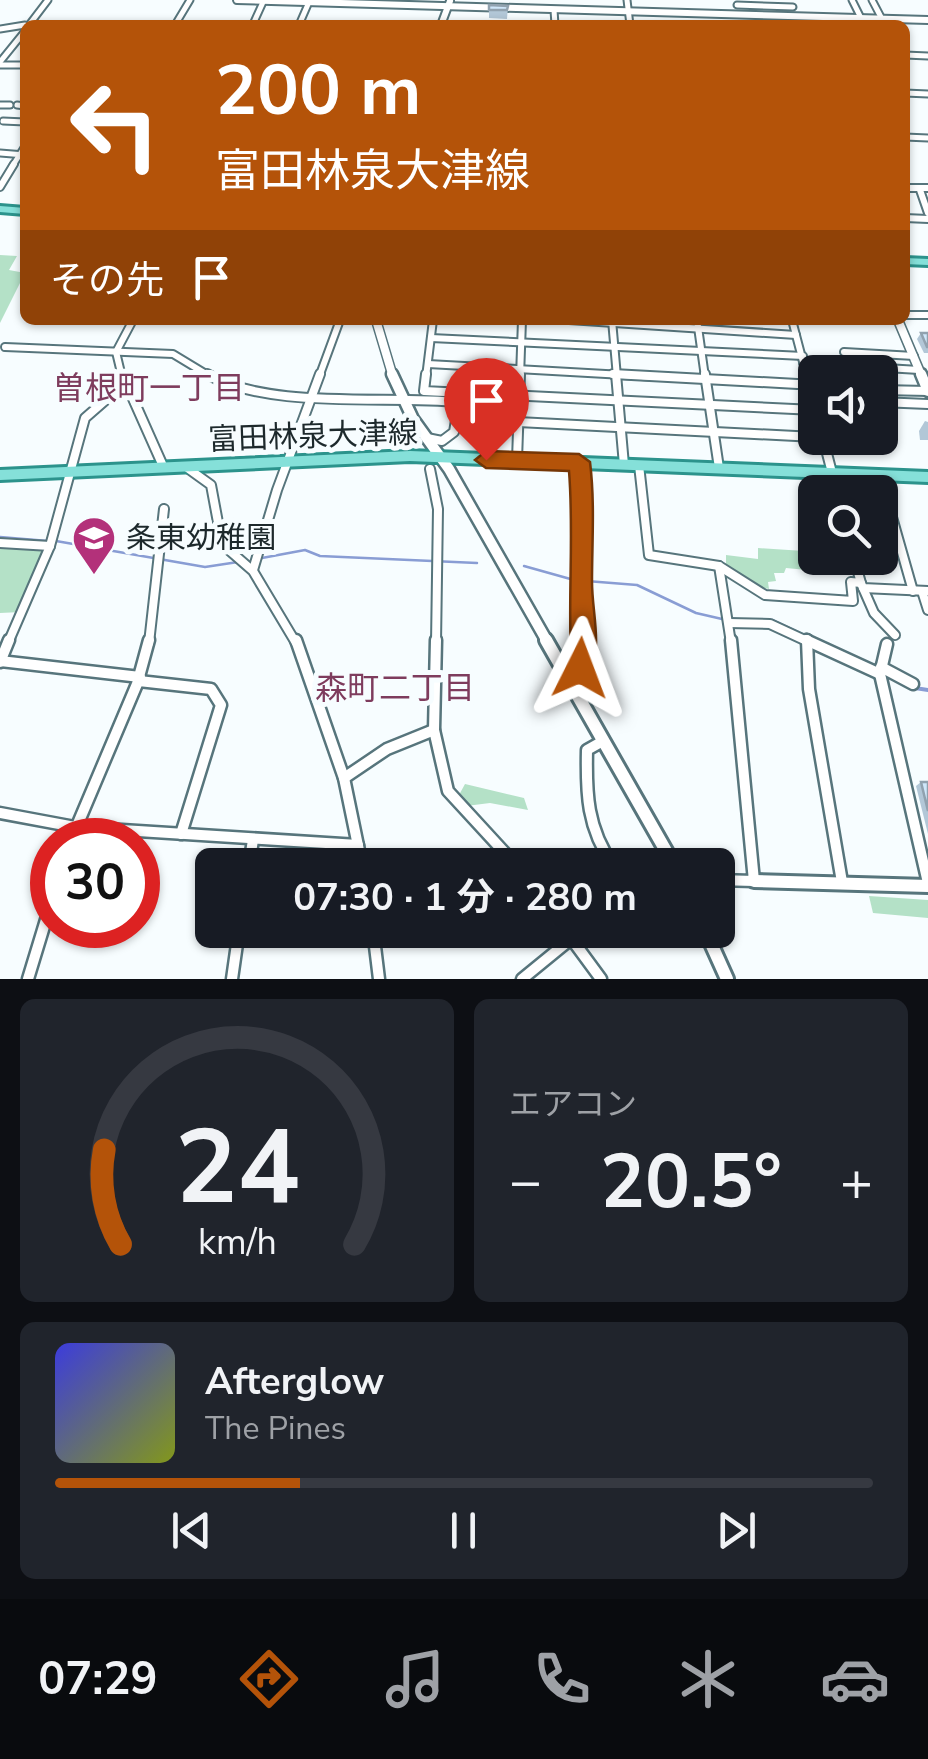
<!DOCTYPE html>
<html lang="ja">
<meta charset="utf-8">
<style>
body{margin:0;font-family:"Nunito Sans","Noto Sans JP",sans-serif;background:#20242c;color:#f1f3f6;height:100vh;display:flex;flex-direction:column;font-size:38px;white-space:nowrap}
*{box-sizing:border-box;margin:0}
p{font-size:32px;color:#9ea1a6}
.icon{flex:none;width:55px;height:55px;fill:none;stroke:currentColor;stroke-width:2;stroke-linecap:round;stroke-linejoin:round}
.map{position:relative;height:979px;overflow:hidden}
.details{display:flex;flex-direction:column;gap:20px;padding:20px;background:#0d0f14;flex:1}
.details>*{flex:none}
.guide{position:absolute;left:20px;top:20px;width:890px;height:305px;border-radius:15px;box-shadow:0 2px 8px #0004;background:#b45309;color:#fff;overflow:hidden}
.fabs{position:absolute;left:798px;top:355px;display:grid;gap:20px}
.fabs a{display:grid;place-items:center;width:100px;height:100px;border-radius:15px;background:#171b24;box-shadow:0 2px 8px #0004;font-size:50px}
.speed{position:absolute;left:30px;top:818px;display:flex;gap:20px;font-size:50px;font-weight:700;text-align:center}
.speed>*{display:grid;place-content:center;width:130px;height:130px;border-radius:50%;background:#171b24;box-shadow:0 2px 8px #0004;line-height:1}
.speed .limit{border:15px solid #d22;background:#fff;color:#111}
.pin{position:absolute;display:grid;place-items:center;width:85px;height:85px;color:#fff;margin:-102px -42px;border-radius:50% 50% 50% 0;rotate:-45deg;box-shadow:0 0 10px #0007}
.pin .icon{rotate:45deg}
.me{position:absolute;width:110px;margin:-55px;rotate:3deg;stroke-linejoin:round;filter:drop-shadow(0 0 8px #0008)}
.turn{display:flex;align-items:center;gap:35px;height:210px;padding:0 30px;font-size:45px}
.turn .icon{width:130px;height:130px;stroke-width:2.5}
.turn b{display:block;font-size:70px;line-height:85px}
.then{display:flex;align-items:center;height:95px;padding:0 30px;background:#0003;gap:20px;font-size:38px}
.big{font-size:75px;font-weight:700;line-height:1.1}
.details .widget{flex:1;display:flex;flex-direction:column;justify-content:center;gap:15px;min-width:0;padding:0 35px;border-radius:15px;background:#20242c}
.details .dial{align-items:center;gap:0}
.dial svg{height:260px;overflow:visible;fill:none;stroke:#363941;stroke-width:7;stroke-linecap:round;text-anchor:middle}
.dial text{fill:#f1f3f6;stroke:none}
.song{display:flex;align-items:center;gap:30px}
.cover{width:120px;height:120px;border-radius:15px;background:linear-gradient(135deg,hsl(240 70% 55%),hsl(70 70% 35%))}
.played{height:10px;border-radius:5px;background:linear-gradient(90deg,#b45309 30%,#363941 30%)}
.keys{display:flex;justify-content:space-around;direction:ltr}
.heat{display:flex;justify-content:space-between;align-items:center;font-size:55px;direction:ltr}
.details .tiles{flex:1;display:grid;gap:20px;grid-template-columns:1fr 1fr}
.widget:last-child{grid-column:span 2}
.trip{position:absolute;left:195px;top:848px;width:540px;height:100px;border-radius:15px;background:#171b24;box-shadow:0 2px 8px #0004;font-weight:700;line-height:100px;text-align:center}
.dock{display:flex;height:160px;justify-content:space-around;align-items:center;background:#090b0e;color:#9ea1a6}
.dock .icon{width:70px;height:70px}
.dock .current{color:#b45309}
.dock b{font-size:45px;color:#f1f3f6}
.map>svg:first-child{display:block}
</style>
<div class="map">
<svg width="928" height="979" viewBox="0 0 928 979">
<rect width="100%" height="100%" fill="#f7fdff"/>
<g fill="#b4e1c7">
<polygon points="0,255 17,256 9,270 25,273 0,323"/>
<polygon points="0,543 40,545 47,553 21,612 0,613"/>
<polygon points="758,548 804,551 807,570 786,568 784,573 774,573 776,581 768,582 769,589 759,587 726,564 726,555 758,559"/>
<polygon points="465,784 524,798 528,810 490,803 466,806 459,795"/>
<polygon points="869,896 928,900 928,918 873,913"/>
</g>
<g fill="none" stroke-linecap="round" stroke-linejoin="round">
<g stroke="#899dd4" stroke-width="2.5">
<polyline points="0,537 48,541"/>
<polyline points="56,541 205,567 238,562"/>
<polyline points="262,558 305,550 320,556 477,563"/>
<polyline points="524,566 574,580 637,585 696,613 722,619"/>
<polyline points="730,619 772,620 804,635"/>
</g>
<polyline stroke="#899dd4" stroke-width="4" points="915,688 928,690"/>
<g stroke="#57757c" stroke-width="9">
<g id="minor-far3">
<polyline points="627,0 630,25"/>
<polyline points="852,0 861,18"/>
<polyline points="872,0 882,19"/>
<polyline points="737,5 793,7"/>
<polyline points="554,10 555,25"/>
<polyline points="254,22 264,0"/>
<polyline points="29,25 48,0"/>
<polyline points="175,25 190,0"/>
<polyline points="299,25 309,2"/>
<polyline points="0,29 25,25"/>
<polyline points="905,55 928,56"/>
<polyline points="0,62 25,31"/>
<polyline points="0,65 25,65"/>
<polyline points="905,93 928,94"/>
<polyline points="0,105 10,105"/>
<polyline points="17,105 25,106"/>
<polyline points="3,121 25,122"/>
<polyline points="905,137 928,138"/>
<polyline points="0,153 25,155"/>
<polyline points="12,167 25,146"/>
</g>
</g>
<g stroke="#57757c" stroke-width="10">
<g id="minor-far2">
<polyline points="0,187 14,164"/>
<polyline points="905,188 928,188"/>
<polyline points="920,190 928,213"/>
<polyline points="905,218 928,219"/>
<polyline points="905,315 928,315"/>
<polyline points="569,320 796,335"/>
<polyline points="612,320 617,377"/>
<polyline points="697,320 705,377"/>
<polyline points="792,320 807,377"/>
<polyline points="431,338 803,356"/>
<polyline points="5,347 173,354 211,377"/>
<polyline points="844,352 914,356"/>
<polyline points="803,363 919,370"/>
<polyline points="428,364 659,377"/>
<polyline points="122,377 116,352 133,320"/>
<polyline points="319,377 340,320"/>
<polyline points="426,377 433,320"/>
<polyline points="520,377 522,320"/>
</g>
</g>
<g stroke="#57757c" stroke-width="12">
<g id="minor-far1">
<polyline points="122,374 163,466"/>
<path d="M 207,374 C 268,410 386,395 459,402 L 454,432 L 442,441 L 427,438"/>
<polyline points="426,374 424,391 815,410"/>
<polyline points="613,374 815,385"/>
<polyline points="616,374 624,465"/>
<polyline points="705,374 719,468"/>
<polyline points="806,374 815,408"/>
<polyline points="880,390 928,391"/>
<polyline points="880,402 928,404"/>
<polyline points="479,420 815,437"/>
<polyline points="823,438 837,492"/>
<polyline points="517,460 520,374"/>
<polyline points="579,462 584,643"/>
<polyline points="639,465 649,555 719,566 765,595 853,601 851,582 861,583 854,558"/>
<polyline points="186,467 211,485 222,544 253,571 296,643"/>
<polyline points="430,469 438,509 436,643"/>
<polyline points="880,475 913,591"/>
<polyline points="0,543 50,546"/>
<polyline points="719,566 731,643"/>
<polyline points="253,570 277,490 320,374"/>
<polyline points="861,583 863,588 928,591"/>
<polyline points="863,588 874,613 895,635"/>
<polyline points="922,591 928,610"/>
<polyline points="729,623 770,624 811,643"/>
<polyline points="8,643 50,546 85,418 124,384"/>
<polyline points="149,643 164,509"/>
</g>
</g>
<g stroke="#57757c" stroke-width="15">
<g id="minor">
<polyline points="296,640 344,778 362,865"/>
<polyline points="436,640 434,730 448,791 516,865"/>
<polyline points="806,640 880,674"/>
<polyline points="807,640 809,689 842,882"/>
<polyline points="887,644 880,674 928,883"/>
<polyline points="0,661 140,677"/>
<polyline points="0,662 9,640"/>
<polyline points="881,667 913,684"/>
<polyline points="565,674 580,668 583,640"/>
<polyline points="139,681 211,689 221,705 181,834"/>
<path d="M 603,741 L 587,750 C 586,794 587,828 613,865"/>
<polyline points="344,778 387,749 434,730"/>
<polyline points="0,813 75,827 358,845"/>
<polyline points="71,840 137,684 149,640"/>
<polyline points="249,865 253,840"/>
<polyline points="718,880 754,881 731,640"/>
<polyline points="373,930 379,979"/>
<polyline points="565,930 601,979"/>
<polyline points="28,979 52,900"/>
<polyline points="232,979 239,930"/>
<polyline points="522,979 582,930"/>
</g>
</g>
<g stroke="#57757c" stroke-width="10">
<g id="tertiary-far3">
<polyline points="237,0 928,20"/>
<polyline points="441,25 450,1"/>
</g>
</g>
<g stroke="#57757c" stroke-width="11">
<g id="tertiary-far2">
<polyline points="376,320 393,377"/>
<polyline points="898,320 922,377"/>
</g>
</g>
<g stroke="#57757c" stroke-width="15">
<g id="tertiary-far1">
<polyline points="392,374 413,419 449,469 548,643"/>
<polyline points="921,374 928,391"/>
</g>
</g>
<g stroke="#57757c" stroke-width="18">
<g id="tertiary">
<polyline points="546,640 674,865"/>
<polyline points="754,881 928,886"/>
<polyline points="705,930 727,979"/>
</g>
</g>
<g stroke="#2c938c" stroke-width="6">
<g id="primary">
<polygon points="0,206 25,208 25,214 0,212"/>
<polygon points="905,258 928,259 928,265 905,264"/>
<polygon points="410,451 928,472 928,482 410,461 0,480 0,470"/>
</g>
</g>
<use href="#minor-far3" stroke="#fff" stroke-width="5"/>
<use href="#minor-far2" stroke="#fff" stroke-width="6"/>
<use href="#minor-far1" stroke="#fff" stroke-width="8"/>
<use href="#minor" stroke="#fff" stroke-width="10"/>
<use href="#tertiary-far3" stroke="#fff" stroke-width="6"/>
<use href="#tertiary-far2" stroke="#fff" stroke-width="8"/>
<use href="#tertiary-far1" stroke="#fff" stroke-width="10"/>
<use href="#tertiary" stroke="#fff" stroke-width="12"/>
<use href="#primary" fill="#85e0d9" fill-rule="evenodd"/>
</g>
<g fill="#b2c7d7">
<polygon points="489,5 508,6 507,19 489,18"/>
<polygon points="921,333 928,333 928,353 924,353 917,339"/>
<polygon points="880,403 896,429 890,439 869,438 880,438"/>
<polygon points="925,421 928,422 928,440 920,440 919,431"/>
<polygon points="921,782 928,782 928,834 916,786"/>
</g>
<g fill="#cfe7fa" stroke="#91a2af" stroke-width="2.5">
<polygon points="489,5 508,6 507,10 489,10"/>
<polygon points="519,23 554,25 519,25"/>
<polygon points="921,333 928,333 928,347 927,347"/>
<polygon points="880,403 889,403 896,429 880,428"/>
<polygon points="921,782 928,782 928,811"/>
</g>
<path fill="#b45309" stroke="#753606" stroke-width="2.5" d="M 486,451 L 579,454 L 590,462 C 595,503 592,541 592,582 C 592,614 603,646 589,676 L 580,680 L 570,676 L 567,668 L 571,657 C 568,595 574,532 569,471 L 486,468 L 475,460 Z"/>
<defs>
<g id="school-pin" transform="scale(2.25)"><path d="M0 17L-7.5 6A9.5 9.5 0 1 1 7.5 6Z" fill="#b3317a" stroke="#f7fdff"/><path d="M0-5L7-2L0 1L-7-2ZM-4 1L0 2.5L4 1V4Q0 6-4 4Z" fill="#fff"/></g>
</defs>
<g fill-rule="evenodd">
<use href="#school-pin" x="94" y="538"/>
</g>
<g text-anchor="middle" stroke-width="10" stroke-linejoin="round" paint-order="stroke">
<g font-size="30" fill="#1d292c" stroke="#f7fdff">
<text transform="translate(313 436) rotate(-2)" y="10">富田林泉大津線</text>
</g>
<g font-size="30" fill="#1d292c" stroke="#f7fdff" text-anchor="start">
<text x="126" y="548">条東幼稚園</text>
</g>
<g font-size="32" fill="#7e3c5d" stroke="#f7fdff">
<text x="149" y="399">曽根町一丁目</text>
<text x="395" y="699">森町二丁目</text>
</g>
</g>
</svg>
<div class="fabs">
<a><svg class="icon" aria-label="sound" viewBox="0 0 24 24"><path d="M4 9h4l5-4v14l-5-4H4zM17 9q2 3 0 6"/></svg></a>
<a><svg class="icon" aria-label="search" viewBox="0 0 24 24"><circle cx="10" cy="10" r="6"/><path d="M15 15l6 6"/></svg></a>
</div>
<div class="speed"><div class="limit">30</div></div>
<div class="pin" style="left:486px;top:460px;background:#d93025"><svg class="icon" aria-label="arrive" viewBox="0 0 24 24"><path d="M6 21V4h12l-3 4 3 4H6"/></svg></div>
<svg class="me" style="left:580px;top:668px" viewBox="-20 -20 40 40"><path d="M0-17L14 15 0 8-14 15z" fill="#b45309" stroke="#fff" stroke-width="4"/></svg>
<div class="trip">07:30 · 1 分 · 280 m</div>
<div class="guide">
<div class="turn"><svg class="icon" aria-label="left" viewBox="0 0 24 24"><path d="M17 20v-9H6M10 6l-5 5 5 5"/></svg><div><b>200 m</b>富田林泉大津線</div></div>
<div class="then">その先<svg class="icon" aria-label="arrive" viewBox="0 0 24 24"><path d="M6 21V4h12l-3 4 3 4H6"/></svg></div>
</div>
</div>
<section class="details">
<div class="tiles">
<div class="widget dial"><svg viewBox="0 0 100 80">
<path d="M14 69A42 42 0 1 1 86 69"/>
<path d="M14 69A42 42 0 0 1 9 40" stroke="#b45309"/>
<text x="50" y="56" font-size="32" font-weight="700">24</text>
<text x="50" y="72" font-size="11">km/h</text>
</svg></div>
<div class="widget"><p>エアコン</p>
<div class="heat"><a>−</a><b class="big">20.5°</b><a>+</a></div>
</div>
<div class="widget">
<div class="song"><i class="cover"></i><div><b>Afterglow</b><p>The Pines</p></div></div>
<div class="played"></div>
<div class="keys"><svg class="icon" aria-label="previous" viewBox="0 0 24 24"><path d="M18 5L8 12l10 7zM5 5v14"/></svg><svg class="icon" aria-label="pause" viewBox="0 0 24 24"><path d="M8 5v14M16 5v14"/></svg><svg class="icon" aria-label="next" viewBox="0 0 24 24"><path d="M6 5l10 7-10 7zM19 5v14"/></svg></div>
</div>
</div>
</section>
<nav class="dock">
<b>07:29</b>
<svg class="icon current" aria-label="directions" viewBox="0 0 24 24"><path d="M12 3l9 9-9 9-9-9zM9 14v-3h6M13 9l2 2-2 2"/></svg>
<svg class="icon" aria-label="music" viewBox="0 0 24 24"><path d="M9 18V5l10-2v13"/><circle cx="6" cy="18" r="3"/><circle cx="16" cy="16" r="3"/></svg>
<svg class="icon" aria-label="phone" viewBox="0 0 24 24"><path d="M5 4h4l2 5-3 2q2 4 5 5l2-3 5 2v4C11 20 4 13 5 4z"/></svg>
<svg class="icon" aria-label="climate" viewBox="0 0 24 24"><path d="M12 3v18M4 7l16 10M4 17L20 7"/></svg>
<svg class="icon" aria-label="car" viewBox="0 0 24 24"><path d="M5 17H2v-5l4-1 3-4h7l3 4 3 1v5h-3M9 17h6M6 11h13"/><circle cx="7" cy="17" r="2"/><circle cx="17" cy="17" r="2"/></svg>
</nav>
